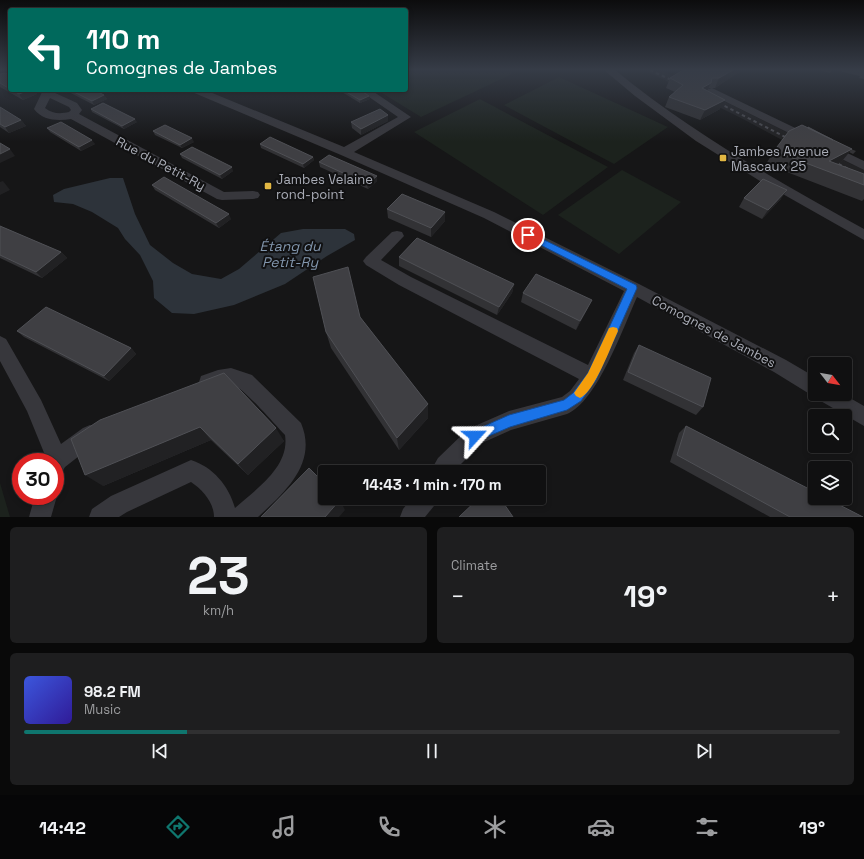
<!DOCTYPE html>
<meta charset="utf-8">
<style>
body{margin:0;font-family:"Space Grotesk",sans-serif;background:#1e1e1f;color:#f1f3f6;height:100vh;display:flex;flex-direction:column;font-size:15px;white-space:nowrap}
*{box-sizing:border-box;margin:0}
p{font-size:13px;color:#9c9d9f}
.icon{flex:none;width:22px;height:22px;fill:none;stroke:currentColor;stroke-width:2;stroke-linecap:round;stroke-linejoin:round}
.map{position:relative;height:517px;overflow:hidden}
.drawer{display:flex;flex-direction:column;gap:10px;padding:10px;background:#090909;flex:1}
.drawer>*{flex:none}
.guide{position:absolute;left:8px;top:8px;width:400px;height:84px;border-radius:4px;box-shadow:0 2px 6px #0003,0 0 0 1px #303031;background:#00695c;color:#fff;overflow:hidden}
.needle{width:26px;rotate:121deg}
.tools{position:absolute;left:808px;top:357px;display:grid;gap:8px}
.tools a{display:grid;place-items:center;width:44px;height:44px;border-radius:4px;background:#101011;box-shadow:0 2px 6px #0003,0 0 0 1px #303031;font-size:20px}
.speed{position:absolute;left:12px;top:453px;display:flex;gap:8px;font-size:20px;font-weight:700;text-align:center}
.speed>*{display:grid;place-content:center;width:52px;height:52px;border-radius:50%;background:#101011;box-shadow:0 2px 6px #0003,0 0 0 1px #303031;line-height:1}
.speed .limit{border:6px solid #d22;background:#fff;color:#111}
.pin{position:absolute;display:grid;place-items:center;width:34px;height:34px;color:#fff;margin:-17px;border:2px solid #fff;border-radius:50%;box-shadow:0 1px 4px #0007}
.me{position:absolute;width:44px;margin:-22px;rotate:66deg;stroke-linejoin:round;filter:drop-shadow(0 0 3px #0008)}
.turn{display:flex;align-items:center;gap:14px;height:84px;padding:0 12px;font-size:18px}
.turn .icon{width:52px;height:52px;stroke-width:2.5}
.turn b{display:block;font-size:28px;line-height:34px}
.big{font-size:30px;font-weight:700;line-height:1.1}
.drawer .tile{flex:1;display:flex;flex-direction:column;justify-content:center;gap:6px;min-width:0;padding:0 14px;border-radius:6px;background:#1e1e1f}
.drawer .dial{align-items:center;gap:0}
.dial b{font-size:52px;line-height:1}
.song{display:flex;align-items:center;gap:12px}
.cover{width:48px;height:48px;border-radius:6px;background:linear-gradient(135deg,hsl(230 70% 55%),hsl(250 70% 35%))}
.played{height:4px;border-radius:2px;background:linear-gradient(90deg,#0f766e 20%,#303031 20%)}
.keys{display:flex;justify-content:space-around;direction:ltr}
.heat{display:flex;justify-content:space-between;align-items:center;font-size:22px;direction:ltr}
.drawer .tiles{flex:1;display:grid;gap:10px;grid-template-columns:1fr 1fr}
.tile:last-child{grid-column:span 2}
.trip{position:absolute;left:318px;top:465px;width:228px;height:40px;border-radius:4px;background:#101011;box-shadow:0 2px 6px #0003,0 0 0 1px #303031;font-weight:700;line-height:40px;text-align:center}
.dock{display:flex;height:64px;justify-content:space-around;align-items:center;background:#060607;color:#9c9d9f}
.dock .icon{width:28px;height:28px}
.dock .active{color:#0f766e}
.dock b{font-size:18px;color:#f1f3f6}
.map>svg:first-child{display:block}
</style>
<div class="map">
<svg width="864" height="517" viewBox="0 0 864 517">
<rect width="100%" height="100%" fill="#161617"/>
<polygon fill="#222224" points="644,70 661,70 864,170 864,184 741,118"/>
<g fill="#1c221d">
<polygon points="412,70 509,70 514,73 421,117 377,90 406,90 406,72"/>
<polygon points="559,77 668,127 614,164 504,105"/>
<polygon points="480,99 608,167 543,215 414,132"/>
<polygon points="622,170 681,202 619,254 558,215"/>
<polygon points="0,483 10,517 0,517"/>
</g>
<polygon fill="#2d333a" points="110,178 123,178 135,214 150,245 173,263 192,274 221,279 239,269 281,233 303,229 345,229 354,234 355,240 327,256 285,284 234,305 194,314 172,313 154,298 153,281 140,255 125,239 118,228 92,212 73,204 54,202 53,195 64,189"/>
<g fill="none" stroke-linecap="round" stroke-linejoin="round">
<g fill="#37373c" fill-rule="evenodd">
<path d="M 604,70 L 615,70 C 692,133 777,181 864,229 L 864,240 L 760,181 L 696,141 L 635,96 Z"/>
<polygon points="712,88 864,161 864,170 708,93 707,91 708,89"/>
<path d="M 43,90 L 53,90 L 53,92 L 77,103 L 82,110 L 79,114 L 224,192 L 253,191 L 258,192 L 260,195 L 258,198 L 253,199 L 222,200 L 217,199 L 71,119 C 58,121 43,121 34,109 ZM 50,98 L 69,107 L 71,110 L 69,112 C 60,114 53,114 45,108 Z"/>
<path d="M 191,90 L 205,90 L 344,147 L 398,117 L 359,90 L 371,90 L 411,117 L 354,152 L 494,212 L 639,284 L 786,360 L 815,377 L 815,394 L 843,394 L 864,406 L 864,426 L 819,400 L 817,395 L 808,393 L 774,372 L 637,297 C 623,328 597,402 567,414 L 511,430 L 482,443 L 453,472 L 430,472 L 438,458 L 468,429 L 509,411 L 562,397 L 570,391 L 579,379 L 399,285 L 366,265 L 363,261 L 366,257 L 392,232 L 397,231 L 402,232 L 404,236 L 381,260 L 411,277 L 588,365 L 624,291 L 484,218 L 341,155 L 192,92 Z"/>
<polygon points="0,336 6,339 41,400 61,444 83,428 90,425 97,428 100,435 97,442 65,467 62,472 55,475 55,462 46,462 47,460 27,411 0,361"/>
<path d="M 231,368 L 252,375 L 301,423 C 318,463 285,492 258,517 L 214,517 C 214,503 203,490 191,482 L 127,512 L 119,517 L 89,517 L 92,509 L 111,496 L 191,460 C 213,467 229,486 235,508 C 256,489 290,467 285,435 C 276,426 243,387 234,386 C 222,383 213,392 201,388 L 199,382 L 201,376 L 218,370 Z"/>
<polygon points="55,491 57,496 51,517 29,517 35,496 55,496"/>
<polygon points="412,498 437,498 434,506 425,517 400,517 403,509"/>
</g>
<g stroke="#4a4b51" stroke-width="2" stroke-dasharray="3.5 3" stroke-linecap="butt">
<polyline points="650,70 680,84"/>
<polyline points="713,100 795,142"/>
<polyline points="827,158 864,177"/>
</g>
</g>
<g fill="#323235">
<polygon points="683,70 741,70 739,72 715,88 709,88 707,91 720,109 700,120 665,107 669,97 675,92 666,88 670,78"/>
<polygon points="818,70 832,70 830,73"/>
<polygon points="835,70 864,70 864,79 859,78 860,76"/>
<polygon points="0,74 10,75 10,90 34,90 37,94 23,100 0,87"/>
<polygon points="65,90 94,90 104,95 107,99 94,105"/>
<polygon points="342,90 360,90 370,99 360,103 342,92"/>
<polygon points="0,107 21,120 26,126 9,133 0,127"/>
<polygon points="91,109 137,122 124,129 92,112"/>
<polygon points="388,115 388,121 361,135 352,128 351,122"/>
<polygon points="47,128 95,144 81,151 50,132"/>
<polygon points="153,131 194,142 182,148 155,135"/>
<polygon points="260,144 313,157 314,160 304,168 261,148"/>
<polygon points="851,149 856,151 853,154 849,152 842,161 837,164 864,174 864,199 862,201 766,164 774,151"/>
<polygon points="180,154 233,171 222,179 182,158"/>
<polygon points="319,162 377,181 368,189 320,167"/>
<polygon points="152,185 231,219 219,228 155,190"/>
<polygon points="744,198 781,199 762,219 739,207"/>
<polygon points="387,209 445,221 431,237 388,218"/>
<polygon points="0,226 61,252 67,258 42,278 0,258"/>
<polygon points="399,257 514,284 512,293 497,315 399,266"/>
<polygon points="523,293 588,308 576,330 521,302"/>
<polygon points="360,317 428,404 428,418 399,450 331,348 326,332"/>
<polygon points="17,331 131,348 136,354 109,381 24,337"/>
<polygon points="639,345 703,407 696,415 623,380 634,353"/>
<polygon points="224,373 284,441 248,475 211,440 103,486"/>
<polygon points="686,426 863,517 770,517 670,462 679,433"/>
</g>
<g fill="#212123">
<polygon points="733,70 741,70 739,72 715,88 719,78"/>
<polygon points="711,83 706,93 702,88"/>
<polygon points="29,90 34,90 37,94 23,100 19,94"/>
<polygon points="104,95 107,99 94,105 92,101"/>
<polygon points="369,96 370,99 360,103 360,100"/>
<polygon points="725,100 720,109 700,120 705,110"/>
<polygon points="388,115 388,121 361,135 361,129"/>
<polygon points="135,119 137,122 124,129 122,126"/>
<polygon points="21,120 26,126 9,133 5,127"/>
<polygon points="192,138 194,142 182,148 180,145"/>
<polygon points="92,140 95,144 81,151 79,147"/>
<polygon points="10,149 15,156 0,163 0,154"/>
<polygon points="852,149 842,161 825,171 829,161"/>
<polygon points="313,157 314,160 304,168 303,164"/>
<polygon points="232,167 233,171 222,179 220,175"/>
<polygon points="377,176 377,181 368,189 367,184"/>
<polygon points="3,181 10,190 0,195 0,182"/>
<polygon points="787,190 781,199 762,219 768,210"/>
<polygon points="445,212 445,221 431,237 431,228"/>
<polygon points="229,214 231,219 219,228 216,223"/>
<polygon points="61,252 67,258 42,278 36,272"/>
<polygon points="514,284 512,293 497,315 499,307"/>
<polygon points="592,300 588,308 576,330 580,321"/>
<polygon points="131,348 136,354 109,381 104,376"/>
<polygon points="428,404 428,418 399,450 397,438"/>
<polygon points="200,427 211,440 103,486 85,475"/>
<polygon points="276,428 284,441 248,475 238,464"/>
<polygon points="340,500 345,510 339,517 325,517"/>
</g>
<g fill="#3f3f43" stroke="#4f5055">
<polygon points="683,70 733,70 719,78 712,78 711,83 702,88 725,100 705,110 669,97 683,85 670,78"/>
<polygon points="5,73 10,75 10,89 0,83 0,74"/>
<polygon points="12,90 29,90 19,94"/>
<polygon points="70,90 94,90 104,95 92,101"/>
<polygon points="343,90 360,90 369,96 360,100"/>
<polygon points="103,103 135,119 122,126 91,109"/>
<polygon points="0,107 21,120 5,127 0,124"/>
<polygon points="380,109 388,115 361,129 351,122"/>
<polygon points="61,122 92,140 79,147 47,128"/>
<polygon points="165,125 192,138 180,145 153,131"/>
<polygon points="802,125 852,149 829,161 864,174 864,185 774,151 789,131"/>
<polygon points="808,127 833,140 808,128"/>
<polygon points="270,137 313,157 303,164 260,144"/>
<polygon points="0,143 10,149 0,154"/>
<polygon points="192,147 232,167 220,175 180,154"/>
<polygon points="329,155 377,176 367,184 319,162"/>
<polygon points="164,177 229,214 216,223 152,185"/>
<polygon points="763,179 787,190 768,210 744,198"/>
<polygon points="402,194 445,212 431,228 387,209"/>
<polygon points="0,226 61,252 36,272 0,255"/>
<polygon points="417,238 514,284 499,307 399,257"/>
<polygon points="348,267 360,317 428,404 397,438 326,332 313,277"/>
<polygon points="536,274 592,300 580,321 523,293"/>
<polygon points="46,307 131,348 104,376 17,331"/>
<polygon points="639,345 711,378 703,407 628,372"/>
<polygon points="224,373 276,428 238,464 200,427 85,475 71,439 100,420"/>
<polygon points="686,426 815,492 815,498 826,498 863,517 790,517 677,455"/>
<polygon points="309,468 325,484 325,498 339,498 340,500 325,517 261,517"/>
<polygon points="479,498 500,498 513,517 459,517"/>
</g>
<linearGradient id="sky" x2="0" y2="1"><stop stop-color="#0c0c0d"/><stop offset="0.49" stop-color="#363c47"/><stop offset="1" stop-color="#363c47" stop-opacity="0"/></linearGradient>
<rect width="864" height="142" fill="url(#sky)"/>
<polygon fill="#1a73e8" stroke="#114b97" points="528,232 636,285 637,288 596,380 581,401 567,410 510,427 475,442 471,440 469,436 471,432 509,415 564,400 573,393 588,373 627,289 525,237 524,235"/>
<path fill="#f59e0b" d="M 613,327 L 617,328 L 618,331 C 611,346 594,393 580,398 L 576,396 L 574,393 L 588,373 L 609,328 Z"/>
<g fill="#e2b743" stroke="#111112" stroke-width="1.5">
<rect x="719" y="154" width="8" height="8" rx="2"/>
<rect x="264" y="182" width="8" height="8" rx="2"/>
</g>
<g text-anchor="middle" stroke-width="4" stroke-linejoin="round" paint-order="stroke">
<g font-size="13" fill="#a9acb6" stroke="#111112" text-anchor="start">
<text x="731" y="156">Jambes Avenue<tspan x="731" dy="15">Mascaux 25</tspan></text>
<text x="276" y="184">Jambes Velaine<tspan x="276" dy="15">rond-point</tspan></text>
</g>
<g font-size="13" fill="#a9acb6" stroke="#111112">
<text transform="translate(161 163) rotate(28)" y="5">Rue du Petit-Ry</text>
<text transform="translate(714 331) rotate(28)" y="5">Comognes de Jambes</text>
</g>
<g font-size="14" font-style="italic" fill="#8397ae" stroke="#111112">
<text x="290" y="251">Étang du<tspan x="290" dy="16">Petit-Ry</tspan></text>
</g>
</g>
</svg>
<div class="tools">
<a><svg class="needle" viewBox="-14 -14 28 28"><path d="M0-13l5 13h-10z" fill="#e53935"/><path d="M0 13l5-13h-10z" fill="#9c9d9f"/></svg></a>
<a><svg class="icon" aria-label="search" viewBox="0 0 24 24"><circle cx="10" cy="10" r="6"/><path d="M15 15l6 6"/></svg></a>
<a><svg class="icon" aria-label="layers" viewBox="0 0 24 24"><path d="M12 4l9 5-9 5-9-5zM3 14l9 5 9-5"/></svg></a>
</div>
<div class="speed"><div class="limit">30</div></div>
<div class="pin" style="left:528px;top:235px;background:#d93025"><svg class="icon" aria-label="arrive" viewBox="0 0 24 24"><path d="M6 21V4h12l-3 4 3 4H6"/></svg></div>
<svg class="me" style="left:475px;top:436px" viewBox="-20 -20 40 40"><path d="M0-17L14 15 0 8-14 15z" fill="#1a73e8" stroke="#fff" stroke-width="4"/></svg>
<div class="trip">14:43 · 1 min · 170 m</div>
<div class="guide">
<div class="turn"><svg class="icon" aria-label="left" viewBox="0 0 24 24"><path d="M17 20v-9H6M10 6l-5 5 5 5"/></svg><div><b>110 m</b>Comognes de Jambes</div></div>
</div>
</div>
<section class="drawer">
<div class="tiles">
<div class="tile dial"><b>23</b><p>km/h</p></div>
<div class="tile"><p>Climate</p>
<div class="heat"><a>−</a><b class="big">19°</b><a>+</a></div>
</div>
<div class="tile">
<div class="song"><i class="cover"></i><div><b>98.2 FM</b><p>Music</p></div></div>
<div class="played"></div>
<div class="keys"><svg class="icon" aria-label="previous" viewBox="0 0 24 24"><path d="M18 5L8 12l10 7zM5 5v14"/></svg><svg class="icon" aria-label="pause" viewBox="0 0 24 24"><path d="M8 5v14M16 5v14"/></svg><svg class="icon" aria-label="next" viewBox="0 0 24 24"><path d="M6 5l10 7-10 7zM19 5v14"/></svg></div>
</div>
</div>
</section>
<nav class="dock">
<b>14:42</b>
<svg class="icon active" aria-label="directions" viewBox="0 0 24 24"><path d="M12 3l9 9-9 9-9-9zM9 14v-3h6M13 9l2 2-2 2"/></svg>
<svg class="icon" aria-label="music" viewBox="0 0 24 24"><path d="M9 18V5l10-2v13"/><circle cx="6" cy="18" r="3"/><circle cx="16" cy="16" r="3"/></svg>
<svg class="icon" aria-label="phone" viewBox="0 0 24 24"><path d="M5 4h4l2 5-3 2q2 4 5 5l2-3 5 2v4C11 20 4 13 5 4z"/></svg>
<svg class="icon" aria-label="climate" viewBox="0 0 24 24"><path d="M12 3v18M4 7l16 10M4 17L20 7"/></svg>
<svg class="icon" aria-label="car" viewBox="0 0 24 24"><path d="M5 17H2v-5l4-1 3-4h7l3 4 3 1v5h-3M9 17h6M6 11h13"/><circle cx="7" cy="17" r="2"/><circle cx="17" cy="17" r="2"/></svg>
<svg class="icon" aria-label="filters" viewBox="0 0 24 24"><path d="M4 7h16M4 17h16"/><circle cx="9" cy="7" r="2"/><circle cx="15" cy="17" r="2"/></svg>
<b>19°</b>
</nav>
